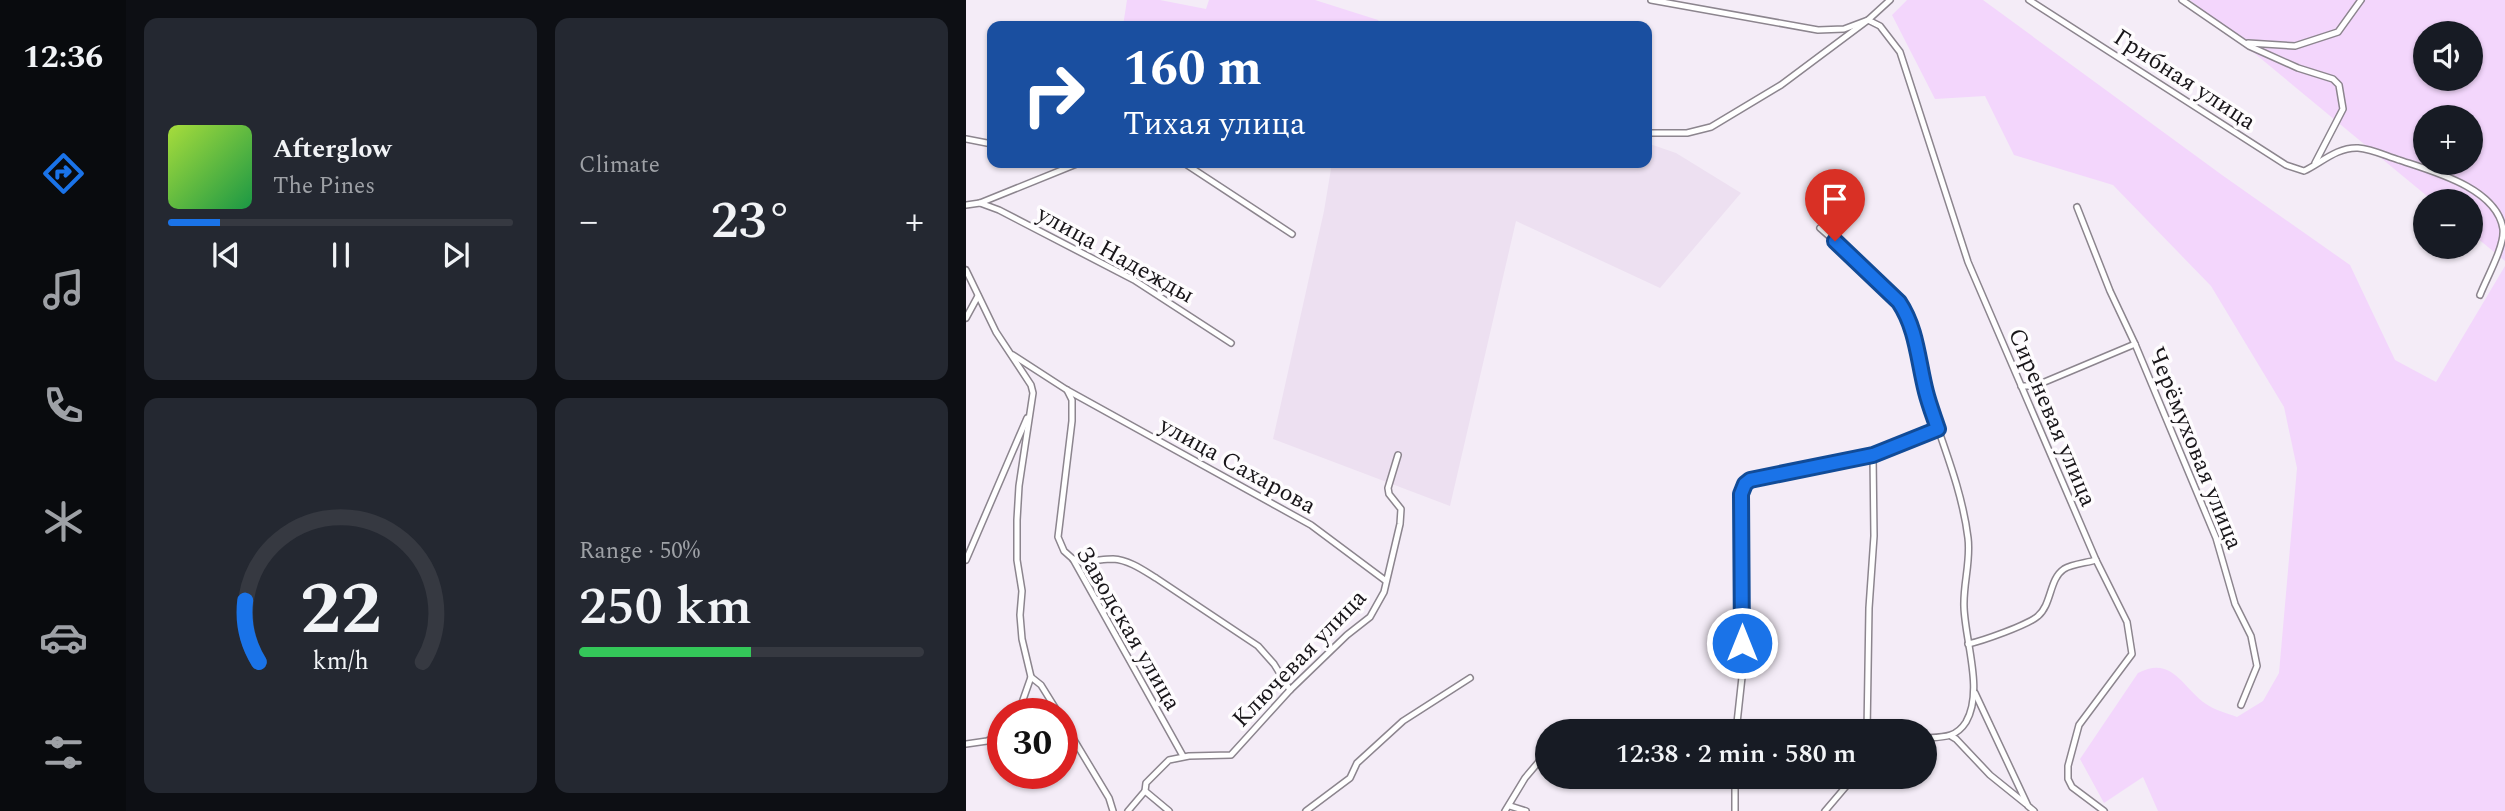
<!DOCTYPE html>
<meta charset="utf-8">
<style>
body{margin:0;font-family:Spectral,serif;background:#242831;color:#f1f3f6;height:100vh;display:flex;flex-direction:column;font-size:26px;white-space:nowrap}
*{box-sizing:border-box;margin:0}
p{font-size:23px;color:#9ea1a6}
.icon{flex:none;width:38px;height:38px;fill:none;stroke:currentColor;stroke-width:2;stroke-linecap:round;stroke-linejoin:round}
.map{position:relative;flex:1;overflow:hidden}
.panel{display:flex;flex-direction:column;gap:18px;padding:18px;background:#0d0f14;width:840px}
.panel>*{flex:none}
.hud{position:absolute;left:21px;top:21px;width:665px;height:147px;border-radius:14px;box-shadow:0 2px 5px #0004;background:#1a4fa0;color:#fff;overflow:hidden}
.fabs{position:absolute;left:1447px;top:21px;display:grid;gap:14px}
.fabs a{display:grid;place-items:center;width:70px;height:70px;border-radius:50%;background:#171b24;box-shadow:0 2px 5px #0004;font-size:35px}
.speed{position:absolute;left:21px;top:698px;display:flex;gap:14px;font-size:35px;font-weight:700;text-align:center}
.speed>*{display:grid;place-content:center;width:91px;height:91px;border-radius:50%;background:#171b24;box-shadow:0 2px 5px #0004;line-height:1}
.speed .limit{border:10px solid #d22;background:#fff;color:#111}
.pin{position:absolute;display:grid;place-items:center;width:60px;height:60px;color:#fff;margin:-72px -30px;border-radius:50% 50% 50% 0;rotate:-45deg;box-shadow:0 0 7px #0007}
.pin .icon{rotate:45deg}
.me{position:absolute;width:77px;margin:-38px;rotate:0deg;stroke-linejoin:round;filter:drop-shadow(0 0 5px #0008)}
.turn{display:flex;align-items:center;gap:24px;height:147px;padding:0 21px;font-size:32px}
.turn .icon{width:91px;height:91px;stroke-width:2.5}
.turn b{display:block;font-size:49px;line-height:60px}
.big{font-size:52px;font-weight:600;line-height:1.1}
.panel .tile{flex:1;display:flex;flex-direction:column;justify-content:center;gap:10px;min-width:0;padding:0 24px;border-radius:14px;background:#242831}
.panel .dial{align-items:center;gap:0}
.dial svg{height:182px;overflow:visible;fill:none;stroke:#363941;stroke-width:7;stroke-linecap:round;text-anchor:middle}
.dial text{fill:#f1f3f6;stroke:none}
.song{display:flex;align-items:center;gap:21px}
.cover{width:84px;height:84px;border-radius:10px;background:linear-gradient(135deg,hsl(80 70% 55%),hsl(140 70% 35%))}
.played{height:7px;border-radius:4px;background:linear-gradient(90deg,#1a73e8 15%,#363941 15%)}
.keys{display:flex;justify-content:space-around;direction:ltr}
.heat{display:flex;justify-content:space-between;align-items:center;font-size:38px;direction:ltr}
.charge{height:10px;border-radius:5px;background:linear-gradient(90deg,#34c759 50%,#363941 0)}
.panel .tiles{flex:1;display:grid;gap:18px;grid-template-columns:repeat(2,1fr)}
.trip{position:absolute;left:569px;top:719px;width:402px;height:70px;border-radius:35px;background:#171b24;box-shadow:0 2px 5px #0004;font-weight:600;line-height:70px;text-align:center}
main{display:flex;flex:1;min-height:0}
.tabs{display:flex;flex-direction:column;width:126px;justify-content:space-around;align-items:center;background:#090b0e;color:#9ea1a6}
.tabs .icon{width:49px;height:49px}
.tabs .active{color:#1a73e8}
.tabs b{font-size:32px;color:#f1f3f6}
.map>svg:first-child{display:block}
</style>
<main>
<nav class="tabs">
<b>12:36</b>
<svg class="icon active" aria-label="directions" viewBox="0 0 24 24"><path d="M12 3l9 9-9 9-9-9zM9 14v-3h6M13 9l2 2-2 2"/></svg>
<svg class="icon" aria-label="music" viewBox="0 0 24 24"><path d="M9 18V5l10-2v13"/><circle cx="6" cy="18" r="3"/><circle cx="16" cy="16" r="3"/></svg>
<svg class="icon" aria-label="phone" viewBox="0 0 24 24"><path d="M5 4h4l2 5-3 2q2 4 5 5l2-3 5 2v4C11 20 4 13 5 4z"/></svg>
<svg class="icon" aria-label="climate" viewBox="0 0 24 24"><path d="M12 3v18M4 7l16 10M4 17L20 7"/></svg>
<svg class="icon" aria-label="car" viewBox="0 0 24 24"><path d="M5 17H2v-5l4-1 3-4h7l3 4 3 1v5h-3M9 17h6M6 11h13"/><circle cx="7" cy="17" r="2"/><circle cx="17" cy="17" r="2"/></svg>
<svg class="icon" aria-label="filters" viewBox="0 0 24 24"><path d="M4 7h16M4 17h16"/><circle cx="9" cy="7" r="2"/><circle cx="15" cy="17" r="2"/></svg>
</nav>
<section class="panel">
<div class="tiles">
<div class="tile">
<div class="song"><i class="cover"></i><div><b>Afterglow</b><p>The Pines</p></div></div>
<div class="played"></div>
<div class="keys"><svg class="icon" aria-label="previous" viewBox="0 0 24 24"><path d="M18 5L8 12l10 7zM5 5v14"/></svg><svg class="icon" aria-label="pause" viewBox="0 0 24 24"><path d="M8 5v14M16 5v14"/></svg><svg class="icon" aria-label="next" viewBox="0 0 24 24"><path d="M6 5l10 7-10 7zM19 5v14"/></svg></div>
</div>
<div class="tile"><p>Climate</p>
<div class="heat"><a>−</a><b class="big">23°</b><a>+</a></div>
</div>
<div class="tile dial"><svg viewBox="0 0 100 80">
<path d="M14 69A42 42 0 1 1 86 69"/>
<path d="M14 69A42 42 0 0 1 8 42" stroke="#1a73e8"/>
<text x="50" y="56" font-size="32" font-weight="700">22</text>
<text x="50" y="72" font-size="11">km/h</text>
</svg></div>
<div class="tile"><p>Range · 50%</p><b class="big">250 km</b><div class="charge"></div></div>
</div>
</section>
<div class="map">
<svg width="1539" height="811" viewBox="0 0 1539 811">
<rect width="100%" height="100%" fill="#f4ecf7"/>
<polygon fill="#ede0f1" points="681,143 710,153 775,193 694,288 550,221 484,506 307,439 358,211 366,163 681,163"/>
<g fill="#f3d6fc" fill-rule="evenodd">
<polygon points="161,0 194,0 240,9 243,0 349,0 412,20 416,26 157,26"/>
<path d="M 941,0 L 1017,0 L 1256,175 L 1384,265 L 1429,360 L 1470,382 L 1539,266 L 1539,811 L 1192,811 L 1177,777 L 1138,803 L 1114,759 L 1172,673 C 1206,655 1216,687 1240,704 C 1248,710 1261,713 1271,717 L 1297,701 L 1313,673 L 1331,468 L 1318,407 L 1245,286 L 1147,185 L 1048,155 L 1019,96 L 969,99 L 926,15 Z"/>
<path d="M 1224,0 L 1539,0 L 1539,261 L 1505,233 L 1505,201 L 1467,201 ZM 1460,33 L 1505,33 L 1505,79 L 1460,79 ZM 1460,117 L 1505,117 L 1505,163 L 1460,163 Z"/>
</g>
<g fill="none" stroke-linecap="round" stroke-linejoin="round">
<g stroke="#8c858e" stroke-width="8">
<g id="street">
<polyline points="685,0 852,30 878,29 902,20 914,26 934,52 1002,262 1130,560 1161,622 1166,654 1113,725 1102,766 1102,779 1106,787 1138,811"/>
<path d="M 1063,0 L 1320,165 L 1338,171 C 1355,163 1371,147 1392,148 C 1406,149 1420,156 1433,160 C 1466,171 1531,188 1537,229 C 1539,246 1520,279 1514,295"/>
<polyline points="1216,0 1283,46 1332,68 1367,79 1373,85 1377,109 1349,163"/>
<polyline points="1282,43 1329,46 1372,32 1395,0"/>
<polyline points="681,133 721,133 745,127 815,85 902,20 924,0"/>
<polyline points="0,139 26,144"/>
<polyline points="218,163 326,234"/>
<polyline points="14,203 33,210 168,280 265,343"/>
<polyline points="0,205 14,203 113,163"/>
<polyline points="1111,207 1144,291 1169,344 1250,538 1269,604 1285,636 1291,666 1275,705"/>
<path d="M 854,228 C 876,248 928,289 940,314 C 953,339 952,369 961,396 C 976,443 996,489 1002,538 C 1005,561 997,584 998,607 C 999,641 1018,691 1000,722 C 990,738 977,737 959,738"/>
<polyline points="0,270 30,332 65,385 67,393 53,486 51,520 51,560 56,591 54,615 56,639 65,677 52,714"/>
<polyline points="0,318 12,296"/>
<polyline points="47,355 101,390 345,525 420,581"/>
<polyline points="1055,386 1069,386 1169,344"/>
<polyline points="101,390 106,400 106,421 92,537 98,551 107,559 217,756"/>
<path d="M 107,559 C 122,563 133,559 147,559 C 163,560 177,570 190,578 L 292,646 L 308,664 L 324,690"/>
<polyline points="0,560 61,418"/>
<path d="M 1002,644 C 1016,641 1062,625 1072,616 C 1086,604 1083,579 1098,569 C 1106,564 1120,563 1130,560"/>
<polyline points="65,677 75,685 93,714"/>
<polyline points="1009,693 1062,806 1068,811"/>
<polyline points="96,720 143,798 147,811"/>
<polyline points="770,732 777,668 776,494 779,483 784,480 907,455 972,429"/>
<polyline points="901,732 903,608 908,536 907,455"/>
<polyline points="985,736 990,739 1024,775 1060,804"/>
<polyline points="0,744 21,741 37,734"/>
<polyline points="769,777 769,811"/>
<polyline points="544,806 560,811"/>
<polyline points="162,811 179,791"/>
<polyline points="203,811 179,791 180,783 203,760 223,756 265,755 324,690 381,635 404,617 418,592 434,524 435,509 423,494 422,488 432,455"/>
<polyline points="340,811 384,778 391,763 437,721 504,678"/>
<polyline points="539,811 559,778 581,752"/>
<polyline points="859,811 888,777"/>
</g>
</g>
<use href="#street" stroke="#fff" stroke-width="5"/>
</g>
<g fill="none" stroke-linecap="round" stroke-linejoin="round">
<g stroke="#114b97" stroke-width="18">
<path id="route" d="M 776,643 L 775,494 L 779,484 L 784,480 L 907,455 L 972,429 C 968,417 963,404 960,392 C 952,361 951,329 933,302 L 869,241"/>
</g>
<use href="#route" stroke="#1a73e8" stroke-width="12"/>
</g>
<g text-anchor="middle" stroke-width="7" stroke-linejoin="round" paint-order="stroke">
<g font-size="24" fill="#181519" stroke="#fefcfe">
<text transform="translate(1219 79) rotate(33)" y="8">Грибная улица</text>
<text transform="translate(150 254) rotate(29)" y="8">улица Надежды</text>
<text transform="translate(1087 417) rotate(67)" y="8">Сиреневая улица</text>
<text transform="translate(1230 448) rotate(68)" y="8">Черёмуховая улица</text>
<text transform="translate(272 465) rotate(29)" y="8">улица Сахарова</text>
<text transform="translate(163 628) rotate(60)" y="8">Заводская улица</text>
<text transform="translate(333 658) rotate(-46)" y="8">Ключевая улица</text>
</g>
</g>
</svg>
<div class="fabs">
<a><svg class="icon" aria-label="sound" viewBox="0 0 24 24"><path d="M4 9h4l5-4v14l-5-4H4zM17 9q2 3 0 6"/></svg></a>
<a>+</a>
<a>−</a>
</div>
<div class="speed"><div class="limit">30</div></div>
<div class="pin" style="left:869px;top:241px;background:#d93025"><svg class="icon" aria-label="arrive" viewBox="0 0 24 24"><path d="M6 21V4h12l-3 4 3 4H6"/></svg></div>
<svg class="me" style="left:776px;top:643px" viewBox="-20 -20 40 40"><circle r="17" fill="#1a73e8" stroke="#fff" stroke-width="3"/><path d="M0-11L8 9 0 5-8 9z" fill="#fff"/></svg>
<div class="trip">12:38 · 2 min · 580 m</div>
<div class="hud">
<div class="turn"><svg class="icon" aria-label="right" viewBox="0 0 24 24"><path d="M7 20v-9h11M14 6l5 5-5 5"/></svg><div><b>160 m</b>Тихая улица</div></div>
</div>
</div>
</main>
